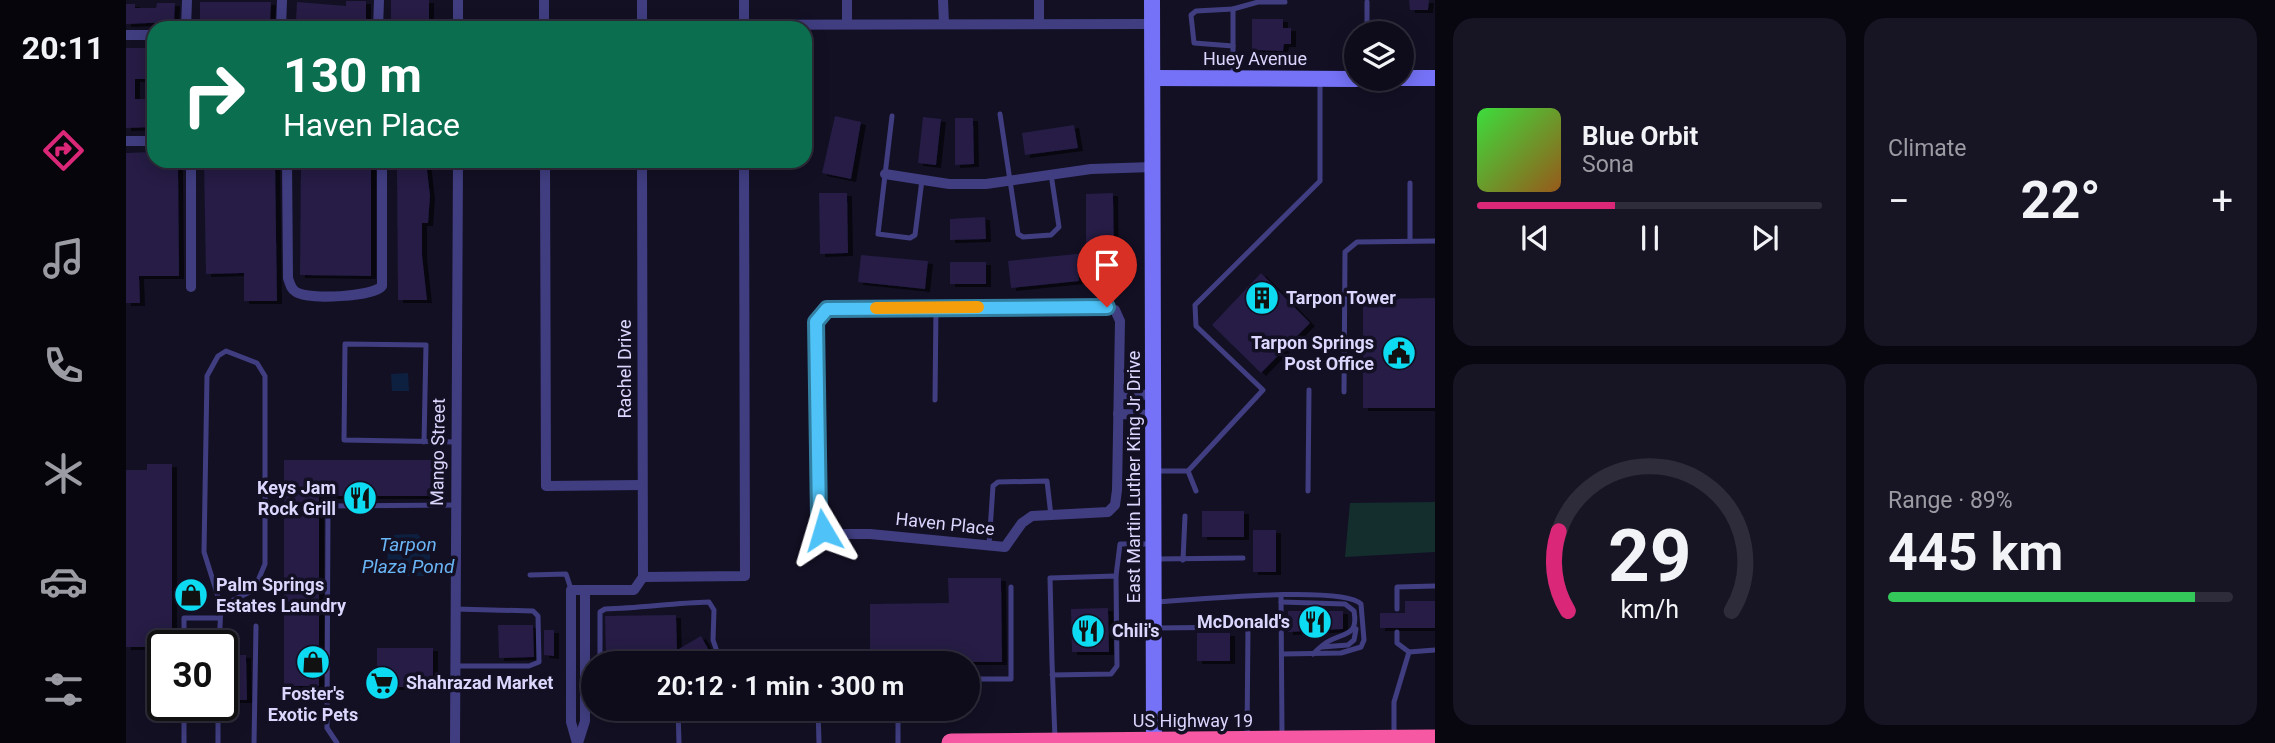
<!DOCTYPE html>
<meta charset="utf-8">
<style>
body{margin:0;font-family:Roboto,sans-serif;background:#171524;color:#f1f3f6;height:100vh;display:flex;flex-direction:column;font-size:26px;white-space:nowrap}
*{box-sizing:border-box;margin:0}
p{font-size:23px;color:#9b9ba3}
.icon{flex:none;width:38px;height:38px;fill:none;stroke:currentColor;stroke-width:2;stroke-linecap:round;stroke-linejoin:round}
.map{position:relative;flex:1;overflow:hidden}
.sheet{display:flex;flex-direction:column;gap:18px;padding:18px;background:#08070f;width:840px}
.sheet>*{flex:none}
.guide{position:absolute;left:21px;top:21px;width:665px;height:147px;border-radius:21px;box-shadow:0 4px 18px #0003,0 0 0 2px #2e2c3a;background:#0b6e4f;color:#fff;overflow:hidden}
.controls{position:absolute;left:1218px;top:21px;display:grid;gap:14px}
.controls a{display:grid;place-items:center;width:70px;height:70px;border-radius:50%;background:#0e0c1b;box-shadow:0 4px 18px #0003,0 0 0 2px #2e2c3a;font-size:35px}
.speed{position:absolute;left:21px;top:630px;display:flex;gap:14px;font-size:35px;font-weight:700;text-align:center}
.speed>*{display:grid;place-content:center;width:91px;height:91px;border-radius:50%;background:#0e0c1b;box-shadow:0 4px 18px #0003,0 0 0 2px #2e2c3a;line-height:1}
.speed .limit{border:4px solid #111;border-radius:10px;background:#fff;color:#111}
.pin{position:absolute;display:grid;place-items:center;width:60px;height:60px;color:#fff;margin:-72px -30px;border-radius:50% 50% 50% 0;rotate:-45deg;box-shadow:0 0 7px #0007}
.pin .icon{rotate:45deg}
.me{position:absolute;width:77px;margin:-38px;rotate:353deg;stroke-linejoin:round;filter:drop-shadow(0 0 5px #0008)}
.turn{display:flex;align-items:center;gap:24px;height:147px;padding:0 21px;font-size:32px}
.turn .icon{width:91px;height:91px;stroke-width:2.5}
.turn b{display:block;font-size:49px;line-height:60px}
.big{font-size:52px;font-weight:700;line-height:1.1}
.sheet .tile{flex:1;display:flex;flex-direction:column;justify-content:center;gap:10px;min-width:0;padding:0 24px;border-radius:21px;background:#171524}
.sheet .dial{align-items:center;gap:0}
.dial svg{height:182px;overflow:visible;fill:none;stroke:#2e2c3a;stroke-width:7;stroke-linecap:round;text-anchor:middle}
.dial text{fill:#f1f3f6;stroke:none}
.song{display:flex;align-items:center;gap:21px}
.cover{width:84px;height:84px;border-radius:10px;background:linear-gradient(135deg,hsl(120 70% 55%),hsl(30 70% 35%))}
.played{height:7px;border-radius:4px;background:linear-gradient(90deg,#db2777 40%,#2e2c3a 40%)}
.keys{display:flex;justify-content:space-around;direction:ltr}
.heat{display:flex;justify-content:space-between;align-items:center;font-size:38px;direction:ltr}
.charge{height:10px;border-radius:5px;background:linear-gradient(90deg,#34c759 89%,#2e2c3a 0)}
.sheet .tiles{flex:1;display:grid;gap:18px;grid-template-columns:repeat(2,1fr)}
.trip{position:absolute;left:455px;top:651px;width:399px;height:70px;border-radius:35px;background:#0e0c1b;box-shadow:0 4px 18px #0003,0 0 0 2px #2e2c3a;font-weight:700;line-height:70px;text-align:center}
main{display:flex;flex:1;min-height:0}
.dock{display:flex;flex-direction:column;width:126px;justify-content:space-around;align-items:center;background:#06050b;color:#9b9ba3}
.dock .icon{width:49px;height:49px}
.dock .active{color:#db2777}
.dock b{font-size:32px;color:#f1f3f6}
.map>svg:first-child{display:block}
</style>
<main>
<nav class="dock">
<b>20:11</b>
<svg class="icon active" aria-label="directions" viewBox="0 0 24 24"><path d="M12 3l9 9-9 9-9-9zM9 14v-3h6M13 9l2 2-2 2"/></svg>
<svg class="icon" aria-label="music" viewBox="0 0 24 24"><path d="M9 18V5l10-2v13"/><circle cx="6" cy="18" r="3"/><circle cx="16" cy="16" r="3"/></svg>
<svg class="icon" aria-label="phone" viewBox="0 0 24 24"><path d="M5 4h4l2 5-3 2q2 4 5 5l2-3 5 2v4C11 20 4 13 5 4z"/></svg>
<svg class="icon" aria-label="climate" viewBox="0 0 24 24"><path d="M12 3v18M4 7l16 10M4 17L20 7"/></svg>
<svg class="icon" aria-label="car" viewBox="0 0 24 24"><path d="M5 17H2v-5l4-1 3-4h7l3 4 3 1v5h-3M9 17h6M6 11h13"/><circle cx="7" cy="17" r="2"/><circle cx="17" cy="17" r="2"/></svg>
<svg class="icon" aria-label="filters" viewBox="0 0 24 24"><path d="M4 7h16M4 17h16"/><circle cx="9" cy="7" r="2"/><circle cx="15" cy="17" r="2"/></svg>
</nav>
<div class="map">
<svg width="1309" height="743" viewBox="0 0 1309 743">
<defs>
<filter id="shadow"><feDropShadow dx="5" dy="3" stdDeviation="0" flood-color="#0009"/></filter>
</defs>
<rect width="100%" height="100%" fill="#131024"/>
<polygon fill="#132e2d" points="1309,502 1309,552 1219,557 1224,503"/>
<g fill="#0d2040">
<polygon points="282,373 283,391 266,391 265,374"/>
<polygon points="291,534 304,545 304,576 261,576 262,535"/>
</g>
<g fill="#251d44" filter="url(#shadow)">
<rect x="265" y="0" width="38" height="19"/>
<polygon points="1283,0 1303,0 1302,10 1284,10"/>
<polygon points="220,1 240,1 240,20 170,21 171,2 220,6"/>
<polygon points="74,2 145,2 144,22 74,21"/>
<polygon points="31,3 49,3 48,22 0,24 0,4 9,4 9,8 30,8"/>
<polygon points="1126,19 1157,19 1157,28 1165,28 1165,44 1158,44 1157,51 1126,50"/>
<polygon points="0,48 28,48 28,79 9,79 9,99 28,99 28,127 0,128"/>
<polygon points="709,116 735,122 725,179 696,173"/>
<polygon points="797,117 815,119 810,165 792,163"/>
<polygon points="829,118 847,118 848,164 829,165"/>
<polygon points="948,125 952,148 899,155 896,133"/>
<polygon points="28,152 28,161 52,161 53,276 13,276 14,303 0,303 0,153"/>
<polygon points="78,161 149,161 151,301 118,301 118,273 80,274"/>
<polygon points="175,161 245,161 245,276 174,275"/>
<polygon points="271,161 300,161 304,196 302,223 296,223 296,255 301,300 272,300"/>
<polygon points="693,193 721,193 722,253 694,254"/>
<polygon points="987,193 988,261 951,262 953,281 885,288 882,261 960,253 960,194"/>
<polygon points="859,217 860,239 824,240 824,219"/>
<polygon points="735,255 802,261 799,289 732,282"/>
<rect x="824" y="262" width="36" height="22"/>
<polygon points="1135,273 1184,323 1135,373 1086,325"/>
<polygon points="1309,298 1309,408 1237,408 1237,299"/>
<polygon points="158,460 306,460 306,496 193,496 193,686 158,686"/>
<polygon points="21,464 46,464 46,646 37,646 37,702 21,702 21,647 0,647 0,470 21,470"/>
<rect x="1076" y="511" width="42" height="26"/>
<rect x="1127" y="530" width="23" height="42"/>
<polygon points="822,578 875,578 876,662 744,662 744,604 823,603"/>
<polygon points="1279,601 1309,601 1309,628 1254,628 1254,613 1279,613"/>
<polygon points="982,608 983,652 946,652 945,609"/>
<polygon points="1162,611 1217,611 1217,629 1162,632"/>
<polygon points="550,615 551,650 575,636 590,663 548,663 543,654 480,655 479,616"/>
<polygon points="372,625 407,625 408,657 373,658"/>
<polygon points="418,630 428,630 428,656 418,655"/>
<rect x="1071" y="633" width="33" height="28"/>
<rect x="251" y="648" width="56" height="39"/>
<polygon points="109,655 120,655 121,700 109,700"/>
</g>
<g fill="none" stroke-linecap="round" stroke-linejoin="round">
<g stroke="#403e81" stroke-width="5">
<polyline points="1241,2 1241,33"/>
<polyline points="1107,9 1070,11 1065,15 1068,43 1107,46"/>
<polyline points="1107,75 1107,9 1132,2 1159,2"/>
<polyline points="874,114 892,234 897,237 925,235 933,227 925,174"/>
<polyline points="766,116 752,234 784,238 789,235 796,180"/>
<polyline points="1284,183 1284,241"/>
<polyline points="1218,392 1219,252 1231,242 1309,241"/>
<polyline points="809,400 810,307"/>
<polyline points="298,442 300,345 219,344 218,440 331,442"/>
<polyline points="1031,471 1062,471 1070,491"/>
<polyline points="1062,471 1137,390 1070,326 1069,305 1194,181 1194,80"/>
<polyline points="1182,491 1183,390"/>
<polyline points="863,545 867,486 872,482 921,481 925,516"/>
<polyline points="1031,559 1117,558"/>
<polyline points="1057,560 1059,516"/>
<polyline points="404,575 440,574 445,589"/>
<polyline points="990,576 994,544 1025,544"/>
<polyline points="1155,595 1156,735"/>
<path d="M 1031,602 C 1064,600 1217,585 1235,604 L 1238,640 L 1235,647 L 1215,653 L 1156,654"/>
<path d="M 1155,602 L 1219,604 L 1228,611 C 1232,634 1222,632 1205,640 C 1198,643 1192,649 1187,654"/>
<polyline points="329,609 407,611 412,616 413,662 403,666 329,666"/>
<polyline points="1271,609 1271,587 1309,586"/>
<polyline points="1029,628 1122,627 1121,738"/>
<polyline points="1271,632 1271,643 1283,652"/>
<polyline points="58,646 58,618 93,618"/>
<polyline points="93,646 95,606 78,552 81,376 92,356 100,351 131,363 139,376 139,564 128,590 95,606"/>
<polyline points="1196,647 1222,645 1228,640 1230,629"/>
<path d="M 477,663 L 474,659 L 474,612 L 479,609 C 515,608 547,603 583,602 L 588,610 L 587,640 L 595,663"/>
<polyline points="926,675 985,674 991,666 990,576 924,578 926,662 929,739"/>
<polyline points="842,679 885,679 885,587"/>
<polyline points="552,709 553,743"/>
<polyline points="692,709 693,743"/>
<polyline points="772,709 772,743"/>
<polyline points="1268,736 1268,702 1283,652 1309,650"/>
<polyline points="58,743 58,705"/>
<polyline points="92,743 92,705"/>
<polyline points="128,743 130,626"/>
<polyline points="211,743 201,728 202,506 329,505"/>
</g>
<g stroke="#403e81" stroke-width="10">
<polyline points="332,0 332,28"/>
<polyline points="418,0 418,28"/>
<polyline points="516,0 516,28"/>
<polyline points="618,0 618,28"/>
<polyline points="721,0 721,24"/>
<polyline points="817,0 818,24"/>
<polyline points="913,0 913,24"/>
<polyline points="516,25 1026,24"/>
<polyline points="60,28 61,0"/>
<polyline points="155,28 156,0"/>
<polyline points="252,28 253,0"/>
<polyline points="0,35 28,35"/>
<polyline points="0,141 28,141"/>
<polyline points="65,161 65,287"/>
<path d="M 161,161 L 162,278 C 164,284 165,289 170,292 C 183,300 247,297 256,286 L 256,161"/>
<polyline points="419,161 420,486 516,485"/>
<polyline points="516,161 517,577"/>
<polyline points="759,174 823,184 860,184 965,169 1027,167"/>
<polygon points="981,307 989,310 994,321 991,490 989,505 982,512 906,516 896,523 879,547 744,534 705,534 697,530 693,518 690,322 701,309"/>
<polyline points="993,394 1028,395"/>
<polyline points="992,414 1028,415"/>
<polyline points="517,577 619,576 618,161"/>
<polyline points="329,743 332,161"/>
<polyline points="451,743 445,722 445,590 508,590 517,577"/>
<polyline points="452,743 459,721 459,590"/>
</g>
<g stroke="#7572f7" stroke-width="16">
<polyline points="1026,0 1028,743"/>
<polyline points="1027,78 1230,79"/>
<polyline points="1276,78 1309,78"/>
</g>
<polyline stroke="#f658a4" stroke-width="19" points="825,743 1309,739"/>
</g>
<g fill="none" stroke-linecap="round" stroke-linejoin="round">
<g stroke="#337fa1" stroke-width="18">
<polyline id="route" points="697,530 693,518 690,322 701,309 981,307"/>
</g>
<use href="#route" stroke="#4fc3f7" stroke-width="12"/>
<polyline stroke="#f59e0b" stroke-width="12" points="750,308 852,307"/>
</g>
<defs>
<g id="building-disc" transform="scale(1.75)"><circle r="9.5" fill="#0ddbf1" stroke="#131024"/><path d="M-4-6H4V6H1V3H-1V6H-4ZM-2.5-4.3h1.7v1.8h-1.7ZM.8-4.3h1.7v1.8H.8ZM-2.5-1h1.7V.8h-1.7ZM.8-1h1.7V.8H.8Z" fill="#111"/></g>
<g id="civic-disc" transform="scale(1.75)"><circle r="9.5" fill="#0ddbf1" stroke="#131024"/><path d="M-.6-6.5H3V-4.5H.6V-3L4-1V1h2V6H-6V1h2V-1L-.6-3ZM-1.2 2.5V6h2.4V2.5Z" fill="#111"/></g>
<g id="restaurant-disc" transform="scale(1.75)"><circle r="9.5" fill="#0ddbf1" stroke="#131024"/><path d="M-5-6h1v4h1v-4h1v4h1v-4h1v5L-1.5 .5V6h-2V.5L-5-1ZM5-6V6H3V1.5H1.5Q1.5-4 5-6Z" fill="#111"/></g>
<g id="shop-disc" transform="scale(1.75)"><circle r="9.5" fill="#0ddbf1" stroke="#131024"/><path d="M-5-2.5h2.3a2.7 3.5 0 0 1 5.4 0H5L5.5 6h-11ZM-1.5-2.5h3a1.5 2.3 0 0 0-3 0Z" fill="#111"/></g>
<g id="supermarket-disc" transform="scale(1.75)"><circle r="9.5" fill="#0ddbf1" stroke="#131024"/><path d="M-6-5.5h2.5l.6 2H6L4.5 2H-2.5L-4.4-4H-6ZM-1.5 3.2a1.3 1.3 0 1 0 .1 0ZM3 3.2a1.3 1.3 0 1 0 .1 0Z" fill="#111"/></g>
</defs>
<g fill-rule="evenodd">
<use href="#building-disc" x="1136" y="298"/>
<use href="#civic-disc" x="1273" y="353"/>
<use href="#restaurant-disc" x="234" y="498"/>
<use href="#shop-disc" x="65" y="595"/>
<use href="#restaurant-disc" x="1189" y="622"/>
<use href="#restaurant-disc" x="962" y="631"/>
<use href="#shop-disc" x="187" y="662"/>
<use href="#supermarket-disc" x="256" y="683"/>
</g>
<g text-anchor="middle" stroke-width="7" stroke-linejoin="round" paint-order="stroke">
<g font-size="18" fill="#dad6fd" stroke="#131024">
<text x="1129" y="65">Huey Avenue</text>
<text transform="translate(499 369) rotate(-90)" y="6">Rachel Drive</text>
<text transform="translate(312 452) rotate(-89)" y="6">Mango Street</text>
<text transform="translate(1008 477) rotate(-90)" y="6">East Martin Luther King Jr Drive</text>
<text transform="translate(819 524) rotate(6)" y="6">Haven Place</text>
<text x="1067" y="727">US Highway 19</text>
</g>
<g font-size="18" font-weight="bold" fill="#dad6fd" stroke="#131024" text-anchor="start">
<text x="1160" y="304">Tarpon Tower</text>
<text x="1248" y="349" text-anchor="end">Tarpon Springs<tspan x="1248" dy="21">Post Office</tspan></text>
<text x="210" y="494" text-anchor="end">Keys Jam<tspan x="210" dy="21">Rock Grill</tspan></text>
<text x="90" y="591">Palm Springs<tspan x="90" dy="21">Estates Laundry</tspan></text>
<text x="1164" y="628" text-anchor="end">McDonald's</text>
<text x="986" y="637">Chili's</text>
<text x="280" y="689">Shahrazad Market</text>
<text x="187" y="700" text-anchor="middle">Foster's<tspan x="187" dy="21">Exotic Pets</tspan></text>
</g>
<g font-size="19" font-style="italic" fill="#6ab6f7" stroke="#131024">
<text x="282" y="551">Tarpon<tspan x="282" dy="22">Plaza Pond</tspan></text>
</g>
</g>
</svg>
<div class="controls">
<a><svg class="icon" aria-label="layers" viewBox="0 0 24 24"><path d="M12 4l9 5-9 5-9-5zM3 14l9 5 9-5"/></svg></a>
</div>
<div class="speed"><div class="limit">30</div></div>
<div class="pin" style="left:981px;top:307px;background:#d93025"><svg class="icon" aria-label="arrive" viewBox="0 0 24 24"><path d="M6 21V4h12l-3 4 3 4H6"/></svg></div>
<svg class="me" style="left:697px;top:530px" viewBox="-20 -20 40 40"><path d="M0-17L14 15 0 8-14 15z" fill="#4fc3f7" stroke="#fff" stroke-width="4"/></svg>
<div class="trip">20:12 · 1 min · 300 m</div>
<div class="guide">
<div class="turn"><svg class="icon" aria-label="right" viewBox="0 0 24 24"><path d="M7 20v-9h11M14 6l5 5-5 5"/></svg><div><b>130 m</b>Haven Place</div></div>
</div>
</div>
<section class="sheet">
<div class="tiles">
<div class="tile">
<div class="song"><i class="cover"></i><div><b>Blue Orbit</b><p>Sona</p></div></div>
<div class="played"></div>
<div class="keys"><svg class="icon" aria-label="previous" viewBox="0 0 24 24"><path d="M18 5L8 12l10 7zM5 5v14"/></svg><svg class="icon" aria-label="pause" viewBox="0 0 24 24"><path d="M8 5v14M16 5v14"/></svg><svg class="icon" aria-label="next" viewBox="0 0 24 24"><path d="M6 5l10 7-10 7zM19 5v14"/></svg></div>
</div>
<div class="tile"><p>Climate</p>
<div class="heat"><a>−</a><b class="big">22°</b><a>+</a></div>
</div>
<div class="tile dial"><svg viewBox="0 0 100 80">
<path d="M14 69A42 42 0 1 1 86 69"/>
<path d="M14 69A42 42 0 0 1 10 34" stroke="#db2777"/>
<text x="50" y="56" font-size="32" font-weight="700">29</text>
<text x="50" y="72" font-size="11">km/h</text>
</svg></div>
<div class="tile"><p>Range · 89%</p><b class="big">445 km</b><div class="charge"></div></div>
</div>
</section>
</main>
